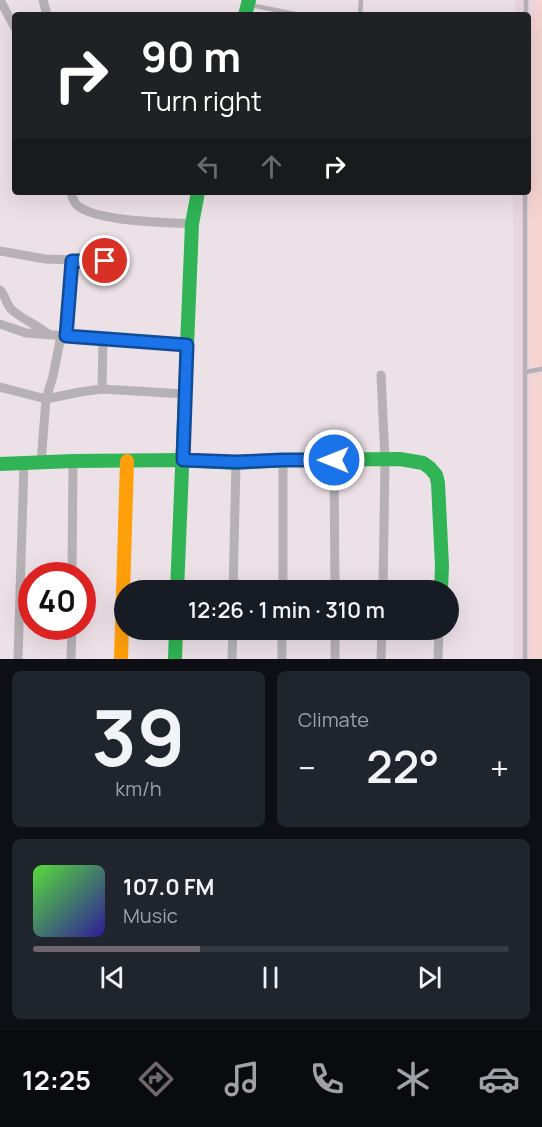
<!DOCTYPE html>
<meta charset="utf-8">
<style>
body{margin:0;font-family:Manrope,sans-serif;background:#20242c;color:#f1f3f6;height:100vh;display:flex;flex-direction:column;font-size:22px;white-space:nowrap}
*{box-sizing:border-box;margin:0}
p{font-size:20px;color:#9ea1a6}
.icon{flex:none;width:33px;height:33px;fill:none;stroke:currentColor;stroke-width:2;stroke-linecap:round;stroke-linejoin:round}
.map{position:relative;height:659px;overflow:hidden}
.side{display:flex;flex-direction:column;gap:12px;padding:12px;background:#0d0f14;flex:1}
.side>*{flex:none}
.guide{position:absolute;left:12px;top:12px;width:519px;height:183px;border-radius:6px;box-shadow:0 6px 24px #0002;background:#202124;color:#fff;overflow:hidden}
.speed{position:absolute;left:18px;top:562px;display:flex;gap:12px;font-size:30px;font-weight:700;text-align:center}
.speed>*{display:grid;place-content:center;width:78px;height:78px;border-radius:50%;background:#171b24;box-shadow:0 6px 24px #0002;line-height:1}
.speed .limit{border:9px solid #d22;background:#fff;color:#111}
.pin{position:absolute;display:grid;place-items:center;width:51px;height:51px;color:#fff;margin:-26px;border:3px solid #fff;border-radius:50%;box-shadow:0 2px 6px #0007}
.me{position:absolute;width:66px;margin:-33px;rotate:270deg;stroke-linejoin:round;filter:drop-shadow(0 0 4px #0008)}
.turn{display:flex;align-items:center;gap:21px;height:126px;padding:0 30px;font-size:27px}
.turn .icon{width:78px;height:78px;stroke-width:2.5}
.turn b{display:block;font-size:42px;line-height:51px}
.lanes{display:flex;align-items:center;height:57px;padding:0 30px;background:#0003;justify-content:center;gap:30px;direction:ltr}
.lanes .off{opacity:.35}
.big{font-size:45px;font-weight:600;line-height:1.1}
.side .tile{flex:1;display:flex;flex-direction:column;justify-content:center;gap:9px;min-width:0;padding:0 21px;border-radius:9px;background:#20242c}
.side .dial{align-items:center;gap:0}
.dial b{font-size:78px;line-height:1}
.song{display:flex;align-items:center;gap:18px}
.cover{width:72px;height:72px;border-radius:9px;background:linear-gradient(135deg,hsl(110 70% 55%),hsl(250 70% 35%))}
.played{height:6px;border-radius:3px;background:linear-gradient(90deg,#6f676c 35%,#363941 35%)}
.keys{display:flex;justify-content:space-around;direction:ltr}
.heat{display:flex;justify-content:space-between;align-items:center;font-size:33px;direction:ltr}
.side .tiles{flex:1;display:grid;gap:12px;grid-template-columns:1fr 1fr}
.tile:last-child{grid-column:span 2}
.trip{position:absolute;left:114px;top:580px;width:345px;height:60px;border-radius:30px;background:#171b24;box-shadow:0 6px 24px #0002;font-weight:600;line-height:60px;text-align:center}
.tab-bar{display:flex;height:96px;justify-content:space-around;align-items:center;background:#090b0e;color:#9ea1a6}
.tab-bar .icon{width:42px;height:42px}
.tab-bar .current{color:#6f676c}
.tab-bar b{font-size:27px;color:#f1f3f6}
.map>svg:first-child{display:block}
</style>
<div class="map">
<svg width="542" height="659" viewBox="0 0 542 659">
<rect width="100%" height="100%" fill="#ece1e7"/>
<polygon fill="#e9d5e0" points="515,0 542,0 542,659 513,659 513,192 528,192 528,15 515,15"/>
<g fill="#f5d3d0">
<polygon points="536,0 542,0 542,366 532,367 530,367 529,364 529,28 535,13"/>
<polygon points="542,373 542,659 530,659 530,378 531,376"/>
</g>
<g fill="none" stroke-linecap="round" stroke-linejoin="round">
<g stroke="#b5b1b5" stroke-width="4.5">
<polyline points="250,5 300,15"/>
<polyline points="360,15 361,0"/>
<polyline points="526,15 526,0"/>
<polyline points="525,372 542,369"/>
<polyline points="525,659 525,192"/>
</g>
<g stroke="#b5b1b5" stroke-width="9">
<polyline points="0,0 15,28"/>
<polyline points="43,0 47,15"/>
<path d="M 71,192 C 72,197 73,201 77,205 C 95,222 166,222 192,224"/>
<polyline points="0,251 45,259 105,261"/>
<path d="M 0,290 C 6,296 6,305 12,310 C 23,320 38,325 49,335"/>
<polyline points="0,324 26,333 187,345"/>
<polyline points="66,336 72,261"/>
<polyline points="381,375 385,459 383,591"/>
<polyline points="0,387 46,399 80,392 102,389 185,394"/>
<polyline points="102,389 103,339"/>
<polyline points="334,460 335,591"/>
<polyline points="41,463 46,399 53,376 61,336"/>
<polyline points="72,576 73,461"/>
<polyline points="233,591 236,463"/>
<polyline points="283,591 283,460"/>
<polyline points="335,630 335,659"/>
<polyline points="18,659 24,463"/>
<polyline points="71,659 72,627"/>
<polyline points="232,659 233,630"/>
<polyline points="282,659 282,630"/>
<polyline points="381,659 382,630"/>
<polyline points="438,659 439,630"/>
</g>
<g stroke="#30b455" stroke-width="14">
<polyline points="245,15 249,0"/>
<polyline points="0,464 73,461 183,460 236,463 283,460 400,459 423,463 430,468 436,475 438,483 442,566 441,591"/>
<polyline points="177,591 192,224 198,192"/>
<polyline points="175,659 176,630"/>
</g>
<polyline stroke="#ff9f0a" stroke-width="14" points="121,659 127,461"/>
</g>
<g fill="none" stroke-linecap="round" stroke-linejoin="round">
<g stroke="#114b97" stroke-width="15">
<polyline id="route" points="105,261 72,261 66,336 187,345 183,460 236,462 283,460 334,460"/>
</g>
<use href="#route" stroke="#1a73e8" stroke-width="10"/>
</g>
</svg>
<div class="speed"><div class="limit">40</div></div>
<div class="pin" style="left:105px;top:261px;background:#d93025"><svg class="icon" aria-label="arrive" viewBox="0 0 24 24"><path d="M6 21V4h12l-3 4 3 4H6"/></svg></div>
<svg class="me" style="left:334px;top:460px" viewBox="-20 -20 40 40"><circle r="17" fill="#1a73e8" stroke="#fff" stroke-width="3"/><path d="M0-11L8 9 0 5-8 9z" fill="#fff"/></svg>
<div class="trip">12:26 · 1 min · 310 m</div>
<div class="guide">
<div class="turn"><svg class="icon" aria-label="right" viewBox="0 0 24 24"><path d="M7 20v-9h11M14 6l5 5-5 5"/></svg><div><b>90 m</b>Turn right</div></div>
<div class="lanes"><svg class="icon off" aria-label="left" viewBox="0 0 24 24"><path d="M17 20v-9H6M10 6l-5 5 5 5"/></svg><svg class="icon off" aria-label="ahead" viewBox="0 0 24 24"><path d="M12 20V5M6 11l6-6 6 6"/></svg><svg class="icon" aria-label="right" viewBox="0 0 24 24"><path d="M7 20v-9h11M14 6l5 5-5 5"/></svg></div>
</div>
</div>
<section class="side">
<div class="tiles">
<div class="tile dial"><b>39</b><p>km/h</p></div>
<div class="tile"><p>Climate</p>
<div class="heat"><a>−</a><b class="big">22°</b><a>+</a></div>
</div>
<div class="tile">
<div class="song"><i class="cover"></i><div><b>107.0 FM</b><p>Music</p></div></div>
<div class="played"></div>
<div class="keys"><svg class="icon" aria-label="previous" viewBox="0 0 24 24"><path d="M18 5L8 12l10 7zM5 5v14"/></svg><svg class="icon" aria-label="pause" viewBox="0 0 24 24"><path d="M8 5v14M16 5v14"/></svg><svg class="icon" aria-label="next" viewBox="0 0 24 24"><path d="M6 5l10 7-10 7zM19 5v14"/></svg></div>
</div>
</div>
</section>
<nav class="tab-bar">
<b>12:25</b>
<svg class="icon current" aria-label="directions" viewBox="0 0 24 24"><path d="M12 3l9 9-9 9-9-9zM9 14v-3h6M13 9l2 2-2 2"/></svg>
<svg class="icon" aria-label="music" viewBox="0 0 24 24"><path d="M9 18V5l10-2v13"/><circle cx="6" cy="18" r="3"/><circle cx="16" cy="16" r="3"/></svg>
<svg class="icon" aria-label="phone" viewBox="0 0 24 24"><path d="M5 4h4l2 5-3 2q2 4 5 5l2-3 5 2v4C11 20 4 13 5 4z"/></svg>
<svg class="icon" aria-label="climate" viewBox="0 0 24 24"><path d="M12 3v18M4 7l16 10M4 17L20 7"/></svg>
<svg class="icon" aria-label="car" viewBox="0 0 24 24"><path d="M5 17H2v-5l4-1 3-4h7l3 4 3 1v5h-3M9 17h6M6 11h13"/><circle cx="7" cy="17" r="2"/><circle cx="17" cy="17" r="2"/></svg>
</nav>
